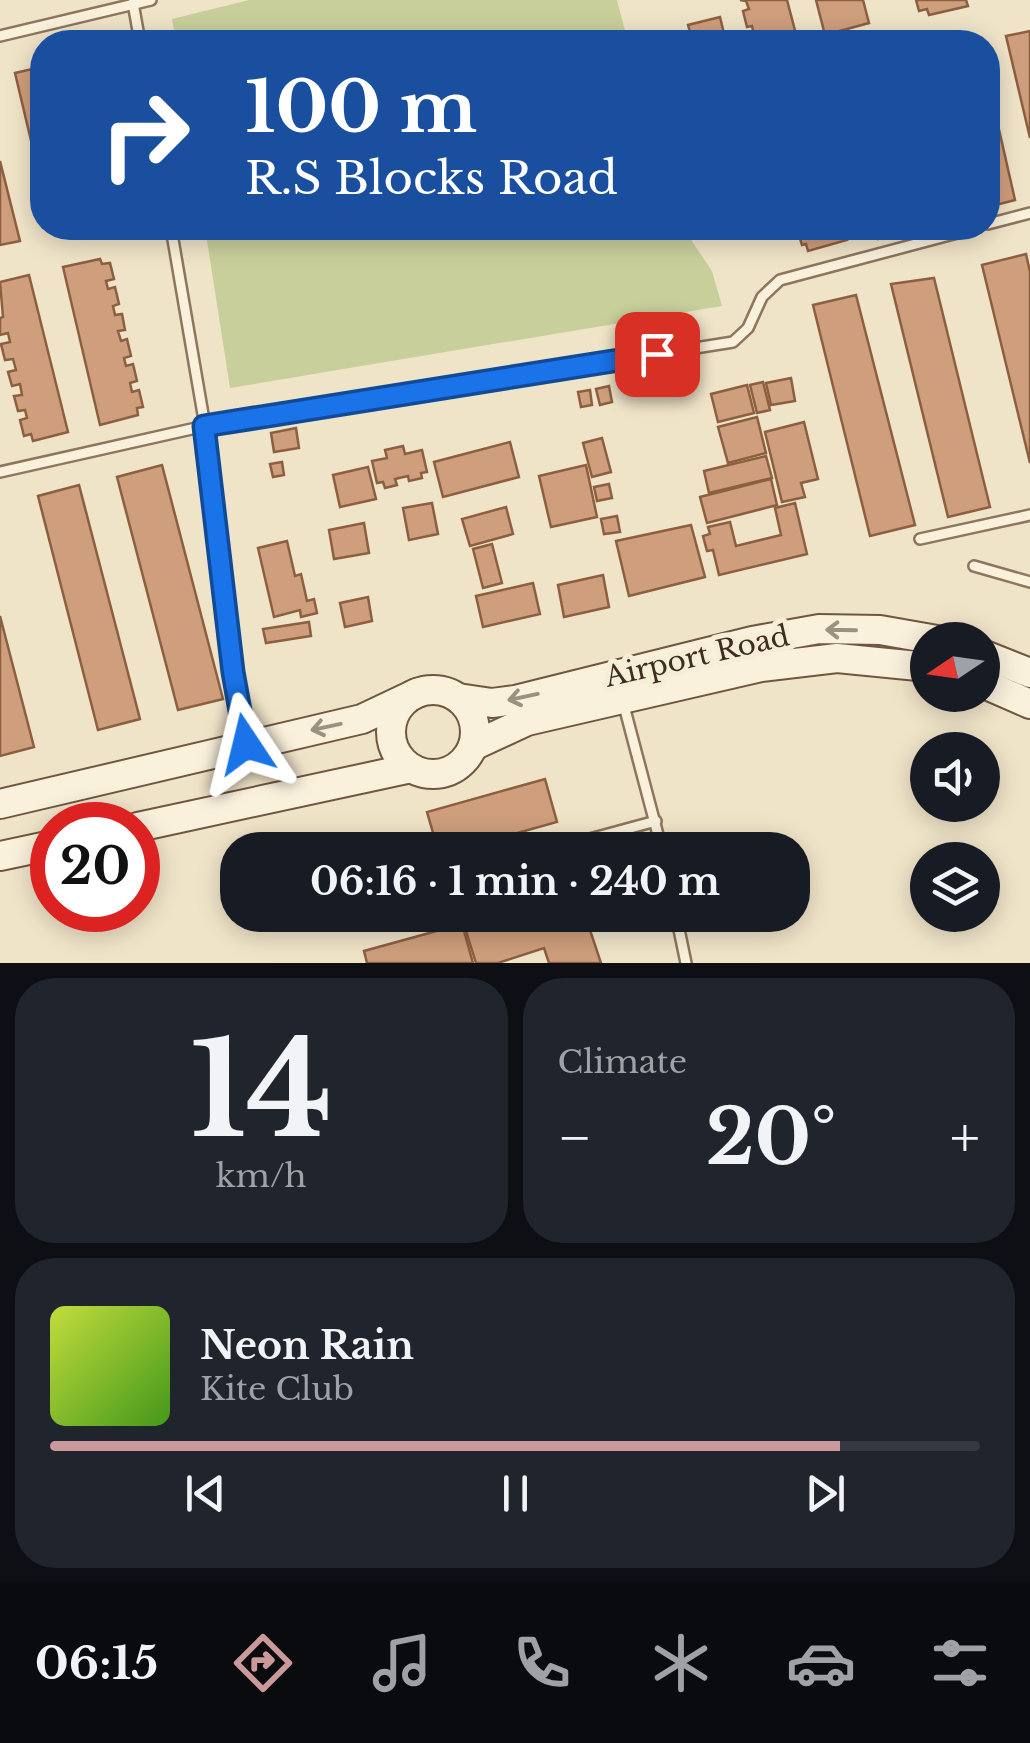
<!DOCTYPE html>
<meta charset="utf-8">
<style>
body{margin:0;font-family:"Libre Baskerville",serif;background:#20242c;color:#f1f3f6;height:100vh;display:flex;flex-direction:column;font-size:38px;white-space:nowrap}
*{box-sizing:border-box;margin:0}
p{font-size:32px;color:#9ea1a6}
.icon{flex:none;width:55px;height:55px;fill:none;stroke:currentColor;stroke-width:2;stroke-linecap:round;stroke-linejoin:round}
.map{position:relative;height:963px;overflow:hidden}
.details{display:flex;flex-direction:column;gap:15px;padding:15px;background:#0d0f14;flex:1}
.details>*{flex:none}
.hud{position:absolute;left:30px;top:30px;width:970px;height:210px;border-radius:40px;box-shadow:0 5px 25px #0003;background:#1a4fa0;color:#fff;overflow:hidden}
.needle{width:65px;rotate:257deg}
.buttons{position:absolute;left:910px;top:622px;display:grid;gap:20px}
.buttons a{display:grid;place-items:center;width:90px;height:90px;border-radius:50%;background:#171b24;box-shadow:0 5px 25px #0003;font-size:50px}
.speed{position:absolute;left:30px;top:802px;display:flex;gap:20px;font-size:50px;font-weight:700;text-align:center}
.speed>*{display:grid;place-content:center;width:130px;height:130px;border-radius:50%;background:#171b24;box-shadow:0 5px 25px #0003;line-height:1}
.speed .limit{border:15px solid #d22;background:#fff;color:#111}
.pin{position:absolute;display:grid;place-items:center;width:85px;height:85px;color:#fff;margin:-42px;border-radius:20px;box-shadow:0 5px 15px #0006}
.me{position:absolute;width:110px;margin:-55px;rotate:350deg;stroke-linejoin:round;filter:drop-shadow(0 0 8px #0008)}
.turn{display:flex;align-items:center;gap:35px;height:210px;padding:0 50px;font-size:45px}
.turn .icon{width:130px;height:130px;stroke-width:2.5}
.turn b{display:block;font-size:70px;line-height:85px}
.big{font-size:75px;font-weight:800;line-height:1.1}
.details .widget{flex:1;display:flex;flex-direction:column;justify-content:center;gap:15px;min-width:0;padding:0 35px;border-radius:40px;background:#20242c}
.details .dial{align-items:center;gap:0}
.dial b{font-size:130px;line-height:1}
.song{display:flex;align-items:center;gap:30px}
.cover{width:120px;height:120px;border-radius:15px;background:linear-gradient(135deg,hsl(70 70% 55%),hsl(100 70% 35%))}
.played{height:10px;border-radius:5px;background:linear-gradient(90deg,#cc999b 85%,#363941 85%)}
.keys{display:flex;justify-content:space-around;direction:ltr}
.heat{display:flex;justify-content:space-between;align-items:center;font-size:55px;direction:ltr}
.details .tiles{flex:1;display:grid;gap:15px;grid-template-columns:1fr 1fr}
.widget:last-child{grid-column:span 2}
.trip{position:absolute;left:220px;top:832px;width:590px;height:100px;border-radius:40px;background:#171b24;box-shadow:0 5px 25px #0003;font-weight:800;line-height:100px;text-align:center}
.dock{display:flex;height:160px;justify-content:space-around;align-items:center;background:#090b0e;color:#9ea1a6}
.dock .icon{width:70px;height:70px}
.dock .on{color:#cc999b}
.dock b{font-size:45px;color:#f1f3f6}
.map>svg:first-child{display:block}
</style>
<div class="map">
<svg width="1030" height="963" viewBox="0 0 1030 963">
<rect width="100%" height="100%" fill="#f0e4c8"/>
<g fill="#c9cf9b">
<polygon points="249,0 617,0 628,42 176,42 172,19"/>
<polygon points="205,228 683,228 712,271 722,306 230,388"/>
</g>
<g fill="#cf9f7d" stroke="#8d5f41" stroke-width="2.5">
<polygon points="740,0 787,0 798,42 751,42 750,36 754,35 752,26 747,27 743,11 749,9 746,1"/>
<polygon points="816,0 863,0 869,23 825,35"/>
<polygon points="916,0 966,0 968,6 929,15 927,9 919,11"/>
<polygon points="720,17 726,42 693,42 688,25"/>
<polygon points="1030,31 1030,138 1006,36"/>
<polygon points="41,67 42,72 42,187 15,73"/>
<polygon points="988,81 1015,200 988,207"/>
<polygon points="0,161 20,241 0,245"/>
<polygon points="843,228 847,240 808,251 806,244 802,245 797,229"/>
<polygon points="875,228 919,228 878,239"/>
<polygon points="1026,254 1030,272 1030,463 982,265"/>
<polygon points="100,259 102,264 110,263 114,279 106,281 108,289 115,287 119,304 113,306 115,315 122,314 125,330 118,331 121,341 127,339 131,356 124,358 126,366 133,364 137,381 130,383 132,392 139,390 143,407 137,408 138,415 100,425 63,267"/>
<polygon points="29,275 68,432 33,441 31,434 24,436 20,420 27,418 25,410 18,411 14,396 22,395 20,384 12,386 8,372 16,370 13,359 5,360 1,344 10,342 8,333 0,335 0,318 3,317 0,282"/>
<polygon points="934,278 990,507 948,517 891,284"/>
<polygon points="856,295 915,525 870,536 813,305"/>
<polygon points="791,378 795,401 771,405 766,383"/>
<polygon points="763,382 770,410 757,413 750,385"/>
<polygon points="747,385 754,413 718,422 711,394"/>
<polygon points="609,386 612,402 600,405 596,389"/>
<polygon points="590,390 592,405 581,407 578,392"/>
<polygon points="757,417 766,453 728,463 718,427"/>
<polygon points="804,422 818,479 801,483 805,497 782,502 765,432"/>
<polygon points="296,428 299,448 274,452 271,433"/>
<polygon points="602,438 611,472 592,477 583,443"/>
<polygon points="510,442 519,477 443,497 434,462"/>
<polygon points="403,446 405,454 422,450 427,472 421,473 422,478 409,481 408,476 395,479 397,485 385,488 383,482 377,483 372,461 387,458 385,450"/>
<polygon points="766,456 772,478 709,493 704,471"/>
<polygon points="282,462 284,475 273,477 270,464"/>
<polygon points="162,465 223,699 178,710 117,477"/>
<polygon points="586,465 597,517 551,527 539,476"/>
<polygon points="368,467 376,499 340,507 333,475"/>
<polygon points="771,479 777,505 707,523 700,497"/>
<polygon points="609,484 612,498 597,501 594,487"/>
<polygon points="79,485 140,719 98,730 38,496"/>
<polygon points="432,503 438,534 409,540 403,508"/>
<polygon points="795,503 807,554 719,575 713,550 707,551 703,536 710,534 708,527 730,522 736,546 781,535 775,508"/>
<polygon points="506,507 513,534 470,546 462,519"/>
<polygon points="617,516 620,532 604,534 601,519"/>
<polygon points="364,523 369,553 334,559 329,530"/>
<polygon points="691,525 705,577 629,596 616,541"/>
<polygon points="287,541 295,576 301,574 307,601 314,599 317,613 301,617 300,610 274,617 258,548"/>
<polygon points="492,544 502,583 483,588 473,549"/>
<polygon points="603,575 609,607 564,617 558,585"/>
<polygon points="533,583 540,614 483,627 476,596"/>
<polygon points="368,597 372,621 345,627 340,603"/>
<polygon points="0,616 34,747 0,756"/>
<polygon points="309,622 311,636 266,643 263,629"/>
<polygon points="545,779 557,822 456,850 438,850 427,812"/>
<polygon points="461,915 585,915 601,963 549,963 544,948 498,963 476,963"/>
<polygon points="462,924 473,963 367,963 364,951"/>
</g>
<g fill="none" stroke-linecap="round" stroke-linejoin="round">
<g stroke="#8d765c" stroke-width="14">
<g id="lane">
<polyline points="133,3 140,42"/>
<polyline points="0,36 151,0"/>
<polyline points="988,224 1030,213"/>
<polyline points="171,228 205,426 233,673 246,744"/>
<polyline points="0,472 205,426 733,342 748,328 762,297 780,280 976,228"/>
<polyline points="920,539 1030,515"/>
<polyline points="974,566 1030,582"/>
<polyline points="623,702 662,850"/>
<polyline points="549,850 656,821"/>
<polyline points="676,915 686,963"/>
</g>
</g>
<g stroke="#6f573f" stroke-width="32">
<g id="secondary">
<polyline points="982,654 1030,673"/>
<polyline points="982,683 1030,704"/>
<circle cx="433" cy="732" r="42"/>
<polyline points="458,698 492,703 515,700 752,641 819,629 880,630 937,640"/>
<polyline points="473,746 527,721 761,667 837,658 928,667"/>
<polyline points="0,804 362,719 417,693"/>
<polyline points="138,827 411,768"/>
<polyline points="0,856 52,845"/>
</g>
</g>
<use href="#lane" stroke="#faf1dc" stroke-width="9"/>
<use href="#secondary" stroke="#faf1dc" stroke-width="28"/>
</g>
<defs><path id="oneway-shaft" d="M-6 0H5M1.5-3L5.5 0L1.5 3" fill="none" stroke-width="1.6" stroke-linecap="round" stroke-linejoin="round" transform="scale(2.5)"/></defs>
<g stroke="#9c907e">
<use href="#oneway-shaft" transform="translate(841 630) rotate(-179)"/>
<use href="#oneway-shaft" transform="translate(523 697) rotate(168)"/>
<use href="#oneway-shaft" transform="translate(326 727) rotate(168)"/>
</g>
<g fill="none" stroke-linecap="round" stroke-linejoin="round">
<g stroke="#114b97" stroke-width="25">
<polyline id="route" points="246,744 233,672 204,426 657,354"/>
</g>
<use href="#route" stroke="#1a73e8" stroke-width="18"/>
</g>
<g text-anchor="middle" stroke-width="10" stroke-linejoin="round" paint-order="stroke">
<g font-size="28" fill="#3d2e20" stroke="#f7eed8">
<text transform="translate(697 656) rotate(-13)" y="10">Airport Road</text>
</g>
</g>
</svg>
<div class="buttons">
<a><svg class="needle" viewBox="-14 -14 28 28"><path d="M0-13l5 13h-10z" fill="#e53935"/><path d="M0 13l5-13h-10z" fill="#9ea1a6"/></svg></a>
<a><svg class="icon" aria-label="sound" viewBox="0 0 24 24"><path d="M4 9h4l5-4v14l-5-4H4zM17 9q2 3 0 6"/></svg></a>
<a><svg class="icon" aria-label="layers" viewBox="0 0 24 24"><path d="M12 4l9 5-9 5-9-5zM3 14l9 5 9-5"/></svg></a>
</div>
<div class="speed"><div class="limit">20</div></div>
<div class="pin" style="left:657px;top:354px;background:#d93025"><svg class="icon" aria-label="arrive" viewBox="0 0 24 24"><path d="M6 21V4h12l-3 4 3 4H6"/></svg></div>
<svg class="me" style="left:246px;top:744px" viewBox="-20 -20 40 40"><path d="M0-17L14 15 0 8-14 15z" fill="#1a73e8" stroke="#fff" stroke-width="4"/></svg>
<div class="trip">06:16 · 1 min · 240 m</div>
<div class="hud">
<div class="turn"><svg class="icon" aria-label="right" viewBox="0 0 24 24"><path d="M7 20v-9h11M14 6l5 5-5 5"/></svg><div><b>100 m</b>R.S Blocks Road</div></div>
</div>
</div>
<section class="details">
<div class="tiles">
<div class="widget dial"><b>14</b><p>km/h</p></div>
<div class="widget"><p>Climate</p>
<div class="heat"><a>−</a><b class="big">20°</b><a>+</a></div>
</div>
<div class="widget">
<div class="song"><i class="cover"></i><div><b>Neon Rain</b><p>Kite Club</p></div></div>
<div class="played"></div>
<div class="keys"><svg class="icon" aria-label="previous" viewBox="0 0 24 24"><path d="M18 5L8 12l10 7zM5 5v14"/></svg><svg class="icon" aria-label="pause" viewBox="0 0 24 24"><path d="M8 5v14M16 5v14"/></svg><svg class="icon" aria-label="next" viewBox="0 0 24 24"><path d="M6 5l10 7-10 7zM19 5v14"/></svg></div>
</div>
</div>
</section>
<nav class="dock">
<b>06:15</b>
<svg class="icon on" aria-label="directions" viewBox="0 0 24 24"><path d="M12 3l9 9-9 9-9-9zM9 14v-3h6M13 9l2 2-2 2"/></svg>
<svg class="icon" aria-label="music" viewBox="0 0 24 24"><path d="M9 18V5l10-2v13"/><circle cx="6" cy="18" r="3"/><circle cx="16" cy="16" r="3"/></svg>
<svg class="icon" aria-label="phone" viewBox="0 0 24 24"><path d="M5 4h4l2 5-3 2q2 4 5 5l2-3 5 2v4C11 20 4 13 5 4z"/></svg>
<svg class="icon" aria-label="climate" viewBox="0 0 24 24"><path d="M12 3v18M4 7l16 10M4 17L20 7"/></svg>
<svg class="icon" aria-label="car" viewBox="0 0 24 24"><path d="M5 17H2v-5l4-1 3-4h7l3 4 3 1v5h-3M9 17h6M6 11h13"/><circle cx="7" cy="17" r="2"/><circle cx="17" cy="17" r="2"/></svg>
<svg class="icon" aria-label="filters" viewBox="0 0 24 24"><path d="M4 7h16M4 17h16"/><circle cx="9" cy="7" r="2"/><circle cx="15" cy="17" r="2"/></svg>
</nav>
